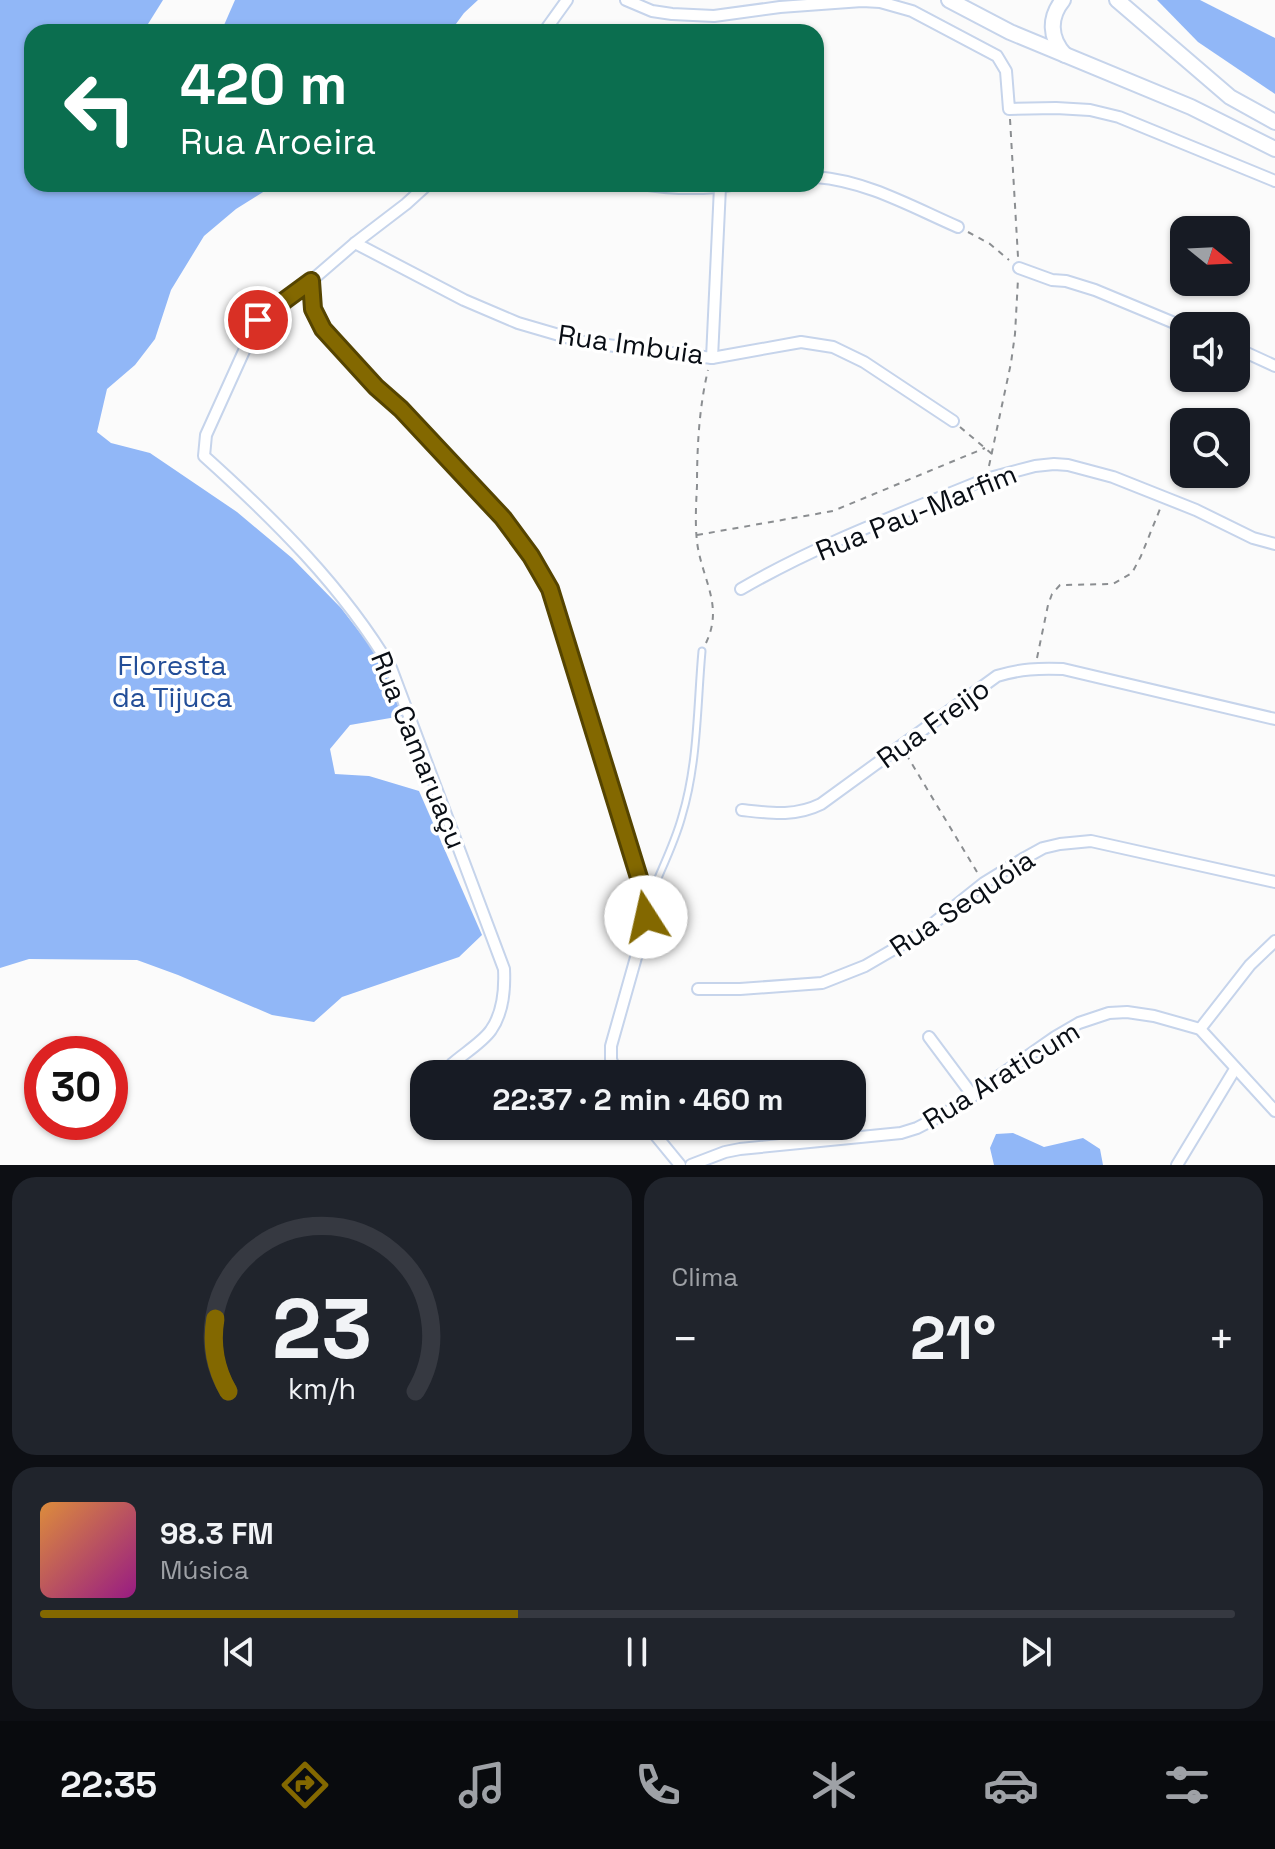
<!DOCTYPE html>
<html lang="pt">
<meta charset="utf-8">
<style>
body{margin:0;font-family:"Space Grotesk",sans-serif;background:#20242c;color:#f1f3f6;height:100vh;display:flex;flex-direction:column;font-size:30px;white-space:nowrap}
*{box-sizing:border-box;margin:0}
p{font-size:26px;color:#9ea1a6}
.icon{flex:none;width:44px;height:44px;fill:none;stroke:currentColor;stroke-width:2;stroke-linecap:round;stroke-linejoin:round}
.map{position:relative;height:1165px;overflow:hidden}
.drawer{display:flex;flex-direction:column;gap:12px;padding:12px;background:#0d0f14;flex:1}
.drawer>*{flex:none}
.hud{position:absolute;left:24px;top:24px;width:800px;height:168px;border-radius:24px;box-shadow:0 2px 6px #0004;background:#0b6e4f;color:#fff;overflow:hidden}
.needle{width:52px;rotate:108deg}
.buttons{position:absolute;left:1170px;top:216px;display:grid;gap:16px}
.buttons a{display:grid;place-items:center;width:80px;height:80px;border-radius:16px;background:#171b24;box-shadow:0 2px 6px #0004;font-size:40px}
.speed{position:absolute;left:24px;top:1036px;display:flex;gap:16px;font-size:40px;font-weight:700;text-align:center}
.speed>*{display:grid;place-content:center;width:104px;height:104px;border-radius:50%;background:#171b24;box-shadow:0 2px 6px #0004;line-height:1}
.speed .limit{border:12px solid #d22;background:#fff;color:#111}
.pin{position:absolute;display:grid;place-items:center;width:68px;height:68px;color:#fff;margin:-34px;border:4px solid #fff;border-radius:50%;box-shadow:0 2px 8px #0007}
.me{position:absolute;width:88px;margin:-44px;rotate:350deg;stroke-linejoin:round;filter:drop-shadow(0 0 6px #0008)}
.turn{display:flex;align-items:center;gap:28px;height:168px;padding:0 24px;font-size:36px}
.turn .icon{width:104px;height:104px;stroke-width:2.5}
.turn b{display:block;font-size:56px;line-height:68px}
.big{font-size:60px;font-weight:700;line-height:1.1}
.drawer .tile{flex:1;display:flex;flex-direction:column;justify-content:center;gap:12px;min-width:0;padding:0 28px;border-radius:24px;background:#20242c}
.drawer .dial{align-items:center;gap:0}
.dial svg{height:208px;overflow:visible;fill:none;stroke:#363941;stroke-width:7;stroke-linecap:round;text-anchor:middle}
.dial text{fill:#f1f3f6;stroke:none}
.song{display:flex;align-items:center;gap:24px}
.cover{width:96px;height:96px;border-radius:12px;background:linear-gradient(135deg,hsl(30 70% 55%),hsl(310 70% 35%))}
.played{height:8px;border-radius:4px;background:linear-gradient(90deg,#836800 40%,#363941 40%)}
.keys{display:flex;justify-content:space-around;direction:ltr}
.heat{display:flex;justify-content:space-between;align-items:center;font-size:44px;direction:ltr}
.drawer .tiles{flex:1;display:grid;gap:12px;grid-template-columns:1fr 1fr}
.tile:last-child{grid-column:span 2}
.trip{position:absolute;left:410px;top:1060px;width:456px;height:80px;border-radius:24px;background:#171b24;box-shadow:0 2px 6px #0004;font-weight:700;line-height:80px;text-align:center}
.tabs{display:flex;height:128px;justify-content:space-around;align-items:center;background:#090b0e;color:#9ea1a6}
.tabs .icon{width:56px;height:56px}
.tabs .on{color:#836800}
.tabs b{font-size:36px;color:#f1f3f6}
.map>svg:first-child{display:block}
</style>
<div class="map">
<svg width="1275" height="1165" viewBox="0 0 1275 1165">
<rect width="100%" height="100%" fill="#fbfbfb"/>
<g fill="#91b7f7">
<polygon points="0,0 163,0 143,32 32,32 32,184 276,184 236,209 204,236 171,290 155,339 135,365 107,389 97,432 111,443 150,453 237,512 292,558 341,608 381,660 402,716 350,725 330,749 335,774 369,776 419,791 482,935 459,957 342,997 314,1022 272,1015 178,975 137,960 29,959 0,968"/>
<polygon points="235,0 478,0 464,13 450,32 221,32"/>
<polygon points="1157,0 1200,0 1275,38 1275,94 1198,42"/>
<polygon points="1013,1133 1044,1147 1083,1138 1100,1149 1103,1165 994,1165 990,1148 996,1134"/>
</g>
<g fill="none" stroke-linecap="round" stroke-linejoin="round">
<g stroke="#c6d4eb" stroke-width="9">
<path id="service" d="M 648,902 C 659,873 674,846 682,816 C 698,763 697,706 702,651"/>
</g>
<g stroke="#c6d4eb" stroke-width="14">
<g id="minor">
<polyline points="626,0 652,11 672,14 714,16 780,7 862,1 880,2 912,11 997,56 1006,71 1009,109 1056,108 1090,110 1119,117 1275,181"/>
<polyline points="544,32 567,0"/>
<path d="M 816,177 C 867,181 912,207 958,227"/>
<path d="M 428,184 L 406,204 L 355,243 L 311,281 L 258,320 L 206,435 L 204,456 C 274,519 343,587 391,668 L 504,969 C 505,989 503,1013 491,1030 C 483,1042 463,1054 452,1064"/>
<path d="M 641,184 C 673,189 705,190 737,184"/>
<polyline points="355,243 464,300 518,323 583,342 712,358 801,342 833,347 864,362 953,421"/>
<polyline points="1019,268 1052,280 1066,281 1095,290 1184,327"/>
<polyline points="311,281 313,309 323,329 376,387 401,409 503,518 531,556 550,589 645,897 644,929 611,1046 611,1059 616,1074"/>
<polyline points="1236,348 1275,366"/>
<polyline points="712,358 720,187"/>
<path d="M 741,589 C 818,544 903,513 986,479 L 1035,466 L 1054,464 L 1068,465 L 1113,477 L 1196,510 L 1253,538 L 1275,544"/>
<path d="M 742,810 C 770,813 795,817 821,804 L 997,676 C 1020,669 1039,668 1063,669 L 1275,719"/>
<polyline points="698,989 740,989 822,983 865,966 920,934 984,883 1023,859 1043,848 1060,844 1091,841 1275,882"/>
<polyline points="1200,1029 1250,965 1275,941"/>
<polyline points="929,1037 973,1096"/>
<polyline points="648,1126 680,1165"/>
<polyline points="691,1165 725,1152 740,1149 901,1133 917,1128 946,1113 1055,1037 1079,1023 1109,1013 1127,1012 1154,1016 1200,1029 1275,1111"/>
<polyline points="1177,1165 1235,1069"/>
</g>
</g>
<g stroke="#c6d4eb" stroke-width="18">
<g id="secondary">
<polyline points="949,0 1010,32 1191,107 1275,149"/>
<path d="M 1063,0 C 1049,17 1049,38 1065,55"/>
<polyline points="1117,0 1230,97 1275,122"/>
</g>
</g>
<g stroke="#8b8e91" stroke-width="2" stroke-dasharray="6 6" stroke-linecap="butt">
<polyline points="1010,119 1018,257"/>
<polyline points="968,232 990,244 1009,260"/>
<polyline points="960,427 992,454"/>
<polyline points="989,466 1011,363 1015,334 1018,279"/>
<polyline points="697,535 833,511 985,448"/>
<path d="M 706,643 C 724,605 702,580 697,542 C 695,523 696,504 697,486 C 697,447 699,408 708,370"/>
<polyline points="1037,658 1048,605 1052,594 1060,585 1113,584 1132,573 1141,556 1160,509"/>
<polyline points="906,754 977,872"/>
</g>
<use href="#service" stroke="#fff" stroke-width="5"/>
<use href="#minor" stroke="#fff" stroke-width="10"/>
<use href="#secondary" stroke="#fff" stroke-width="14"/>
</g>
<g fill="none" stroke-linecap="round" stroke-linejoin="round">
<g stroke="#540" stroke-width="20">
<polyline id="route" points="258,320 311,281 313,309 323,329 376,387 401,409 503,518 531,556 550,589 645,897 646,917"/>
</g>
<use href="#route" stroke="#836800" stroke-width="14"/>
</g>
<g text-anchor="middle" stroke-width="7" stroke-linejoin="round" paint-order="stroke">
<g font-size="28" fill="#090e15" stroke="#fff">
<text transform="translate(631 344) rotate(8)" y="10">Rua Imbuia</text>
<text transform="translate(916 512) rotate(-22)" y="10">Rua Pau-Marfim</text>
<text transform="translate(933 723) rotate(-36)" y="10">Rua Freijo</text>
<text transform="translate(419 750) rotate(68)" y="10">Rua Camaruaçu</text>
<text transform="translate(962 903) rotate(-34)" y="10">Rua Sequóia</text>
<text transform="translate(1001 1075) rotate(-32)" y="10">Rua Araticum</text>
</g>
<g font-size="28" fill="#234e98" stroke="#fff">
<text x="172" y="675">Floresta<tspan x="172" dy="32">da Tijuca</tspan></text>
</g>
</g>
</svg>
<div class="buttons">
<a><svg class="needle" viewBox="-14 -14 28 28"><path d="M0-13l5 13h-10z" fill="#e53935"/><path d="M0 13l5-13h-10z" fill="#9ea1a6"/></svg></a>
<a><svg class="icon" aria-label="sound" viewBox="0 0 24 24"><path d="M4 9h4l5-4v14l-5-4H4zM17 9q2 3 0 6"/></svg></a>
<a><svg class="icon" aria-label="search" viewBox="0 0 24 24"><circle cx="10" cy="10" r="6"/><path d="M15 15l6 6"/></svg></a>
</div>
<div class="speed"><div class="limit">30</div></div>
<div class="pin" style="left:258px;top:320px;background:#d93025"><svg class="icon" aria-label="arrive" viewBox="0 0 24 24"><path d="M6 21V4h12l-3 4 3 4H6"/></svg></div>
<svg class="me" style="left:646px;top:917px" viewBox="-20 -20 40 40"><circle r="19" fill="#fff"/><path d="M0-13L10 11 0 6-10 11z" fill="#836800"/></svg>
<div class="trip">22:37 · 2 min · 460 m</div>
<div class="hud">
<div class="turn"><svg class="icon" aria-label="left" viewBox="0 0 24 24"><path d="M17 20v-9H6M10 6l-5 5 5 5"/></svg><div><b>420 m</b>Rua Aroeira</div></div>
</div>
</div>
<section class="drawer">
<div class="tiles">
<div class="tile dial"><svg viewBox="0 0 100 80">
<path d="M14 69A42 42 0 1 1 86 69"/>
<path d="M14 69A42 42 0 0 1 9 41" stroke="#836800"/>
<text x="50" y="56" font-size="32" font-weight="700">23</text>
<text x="50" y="72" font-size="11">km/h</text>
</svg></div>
<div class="tile"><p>Clima</p>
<div class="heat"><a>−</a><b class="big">21°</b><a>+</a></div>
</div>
<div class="tile">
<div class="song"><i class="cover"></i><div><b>98.3 FM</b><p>Música</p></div></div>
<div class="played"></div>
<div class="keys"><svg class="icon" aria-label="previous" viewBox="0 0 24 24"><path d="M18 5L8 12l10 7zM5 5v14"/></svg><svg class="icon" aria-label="pause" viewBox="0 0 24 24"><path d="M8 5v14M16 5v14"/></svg><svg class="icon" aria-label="next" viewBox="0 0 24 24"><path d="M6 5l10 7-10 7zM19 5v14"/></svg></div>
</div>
</div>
</section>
<nav class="tabs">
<b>22:35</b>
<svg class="icon on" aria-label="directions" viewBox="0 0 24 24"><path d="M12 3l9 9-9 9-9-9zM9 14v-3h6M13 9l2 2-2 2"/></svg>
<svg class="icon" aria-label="music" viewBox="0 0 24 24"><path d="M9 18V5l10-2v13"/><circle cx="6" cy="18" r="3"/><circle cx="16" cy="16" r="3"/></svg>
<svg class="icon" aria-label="phone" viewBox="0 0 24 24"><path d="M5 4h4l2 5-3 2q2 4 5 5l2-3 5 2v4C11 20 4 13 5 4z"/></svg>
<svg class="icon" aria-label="climate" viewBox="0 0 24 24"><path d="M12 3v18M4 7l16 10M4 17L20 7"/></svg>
<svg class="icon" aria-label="car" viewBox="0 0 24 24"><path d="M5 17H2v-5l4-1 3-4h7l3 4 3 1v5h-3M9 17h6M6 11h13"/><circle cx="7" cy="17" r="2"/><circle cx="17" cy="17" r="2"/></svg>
<svg class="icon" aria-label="filters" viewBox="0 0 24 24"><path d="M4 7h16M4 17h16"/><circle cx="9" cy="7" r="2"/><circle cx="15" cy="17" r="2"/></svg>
</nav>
